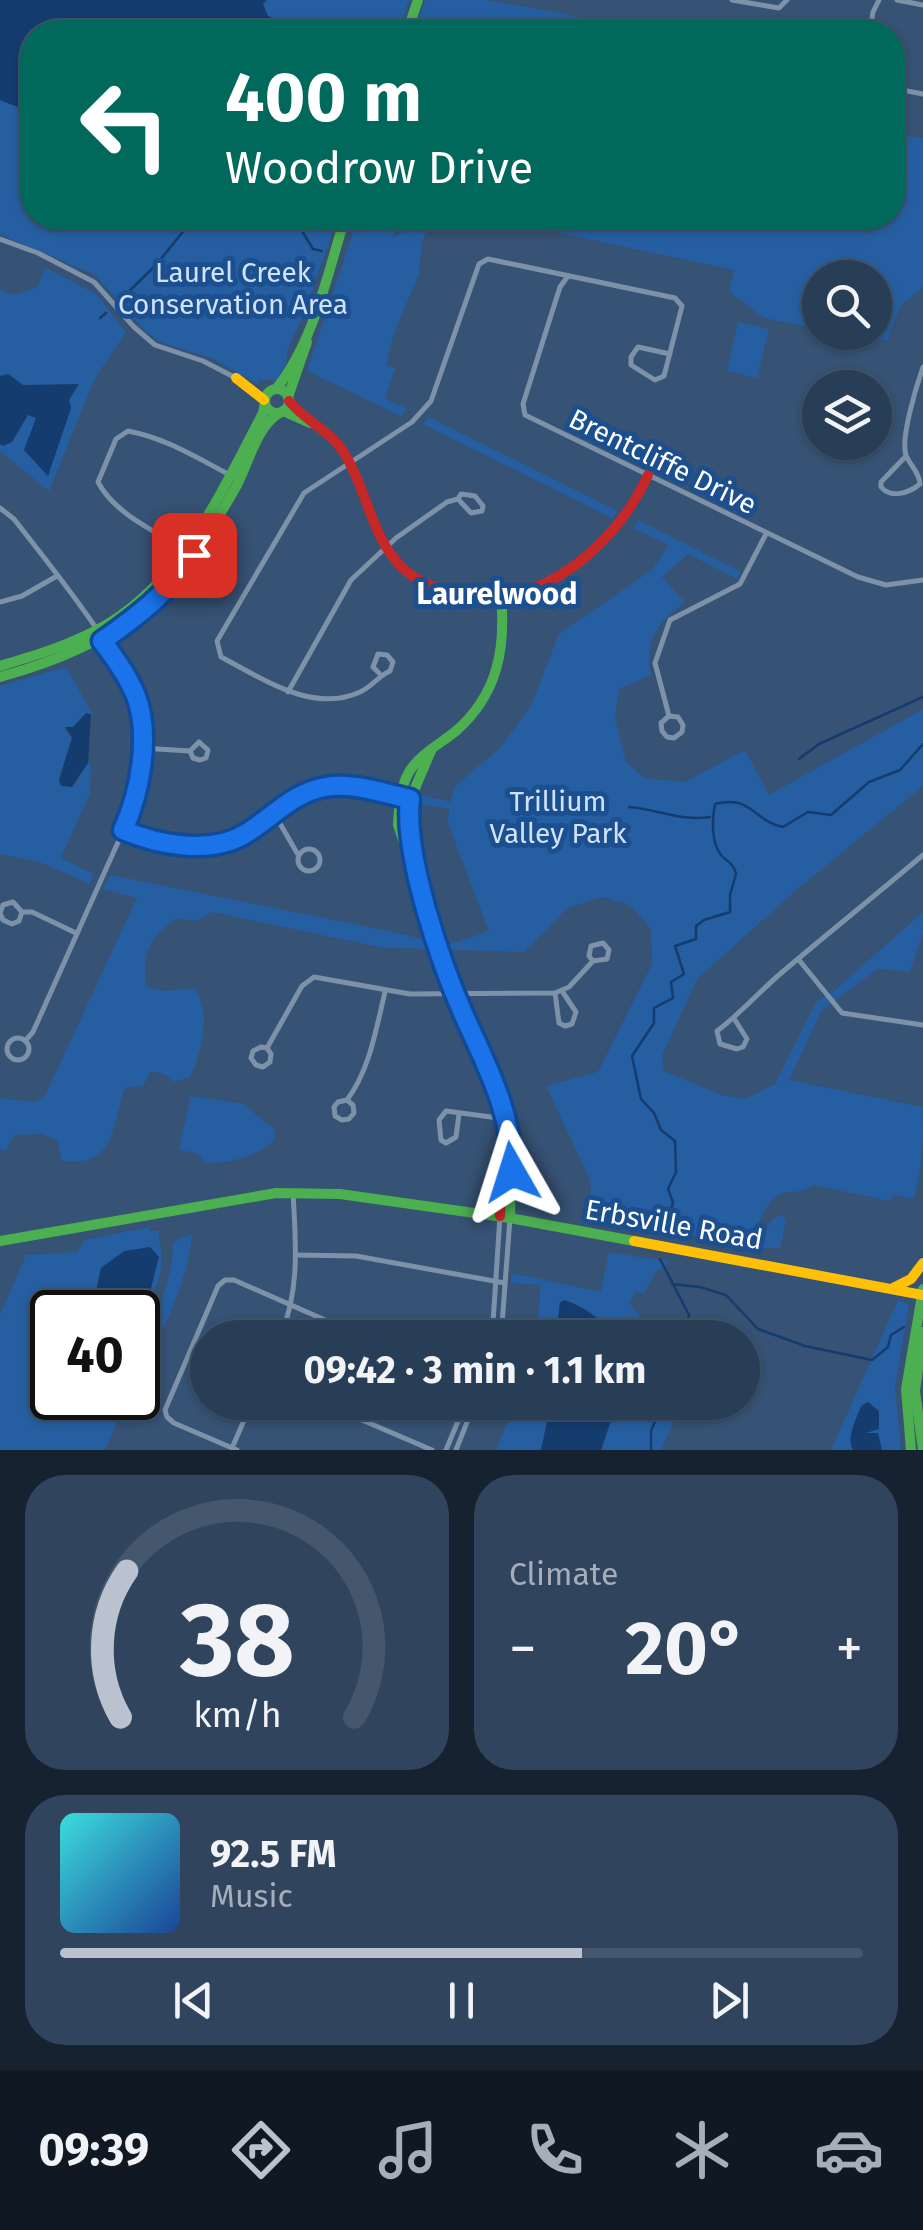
<!DOCTYPE html>
<meta charset="utf-8">
<style>
body{margin:0;font-family:"Fira Sans",sans-serif;background:#30455d;color:#f1f3f6;height:100vh;display:flex;flex-direction:column;font-size:38px;white-space:nowrap}
*{box-sizing:border-box;margin:0}
p{font-size:32px;color:#a5aeba}
.icon{flex:none;width:55px;height:55px;fill:none;stroke:currentColor;stroke-width:2;stroke-linecap:round;stroke-linejoin:round}
.map{position:relative;height:1450px;overflow:hidden}
.sheet{display:flex;flex-direction:column;gap:25px;padding:25px;background:#162230;flex:1}
.sheet>*{flex:none}
.top-card{position:absolute;left:20px;top:20px;width:885px;height:210px;border-radius:40px;box-shadow:0 2px 8px #0004,0 0 0 2px #44576d;background:#00695c;color:#fff;overflow:hidden}
.fabs{position:absolute;left:802px;top:260px;display:grid;gap:20px}
.fabs a{display:grid;place-items:center;width:90px;height:90px;border-radius:50%;background:#283e57;box-shadow:0 2px 8px #0004,0 0 0 2px #44576d;font-size:50px}
.speed{position:absolute;left:30px;top:1290px;display:flex;gap:20px;font-size:50px;font-weight:700;text-align:center}
.speed>*{display:grid;place-content:center;width:130px;height:130px;border-radius:50%;background:#283e57;box-shadow:0 2px 8px #0004,0 0 0 2px #44576d;line-height:1}
.speed .limit{border:5px solid #111;border-radius:15px;background:#fff;color:#111}
.pin{position:absolute;display:grid;place-items:center;width:85px;height:85px;color:#fff;margin:-42px;border-radius:20px;box-shadow:0 5px 15px #0006}
.me{position:absolute;width:110px;margin:-55px;rotate:354deg;stroke-linejoin:round;filter:drop-shadow(0 0 8px #0008)}
.turn{display:flex;align-items:center;gap:35px;height:210px;padding:0 40px;font-size:45px}
.turn .icon{width:130px;height:130px;stroke-width:2.5}
.turn b{display:block;font-size:70px;line-height:85px}
.big{font-size:75px;font-weight:700;line-height:1.1}
.sheet .card{flex:1;display:flex;flex-direction:column;justify-content:center;gap:15px;min-width:0;padding:0 35px;border-radius:40px;background:#30455d}
.sheet .dial{align-items:center;gap:0}
.dial svg{height:260px;overflow:visible;fill:none;stroke:#44576d;stroke-width:7;stroke-linecap:round;text-anchor:middle}
.dial text{fill:#f1f3f6;stroke:none}
.song{display:flex;align-items:center;gap:30px}
.cover{width:120px;height:120px;border-radius:15px;background:linear-gradient(135deg,hsl(180 70% 55%),hsl(220 70% 35%))}
.played{height:10px;border-radius:5px;background:linear-gradient(90deg,#b9c2ce 65%,#44576d 65%)}
.keys{display:flex;justify-content:space-around;direction:ltr}
.heat{display:flex;justify-content:space-between;align-items:center;font-size:55px;direction:ltr}
.sheet .tiles{flex:1;display:grid;gap:25px;grid-template-columns:1fr 1fr}
.card:last-child{grid-column:span 2}
.trip{position:absolute;left:190px;top:1320px;width:570px;height:100px;border-radius:50px;background:#283e57;box-shadow:0 2px 8px #0004,0 0 0 2px #44576d;font-weight:700;line-height:100px;text-align:center}
.dock{display:flex;height:160px;justify-content:space-around;align-items:center;background:#101923;color:#a5aeba}
.dock .icon{width:70px;height:70px}
.dock .selected{color:#b9c2ce}
.dock b{font-size:45px;color:#f1f3f6}
.map>svg:first-child{display:block}
</style>
<div class="map">
<svg width="923" height="1450" viewBox="0 0 923 1450">
<rect width="100%" height="100%" fill="#365274"/>
<g fill="#265fa1" fill-rule="evenodd">
<polygon points="0,0 409,0 399,32 32,32 32,218 337,218 306,309 287,351 286,365 277,380 260,380 257,384 212,358 160,342 147,333 95,275 0,234"/>
<polygon points="425,0 487,0 663,32 414,32"/>
<polygon points="893,135 923,138 923,287 901,305 887,341 840,333 875,332 875,278 820,278 820,329 764,318 729,291 734,270 489,218 892,218"/>
<polygon points="358,218 400,218 393,238 420,221 420,218 432,218 422,241 419,274 394,333 386,365 395,368 385,399 408,409 401,416 307,371"/>
<polygon points="46,268 96,294 126,332 95,378 49,491 0,451 0,444 3,446 12,442 28,414 37,418 24,450 48,476 69,400 78,385 23,385 8,374 0,376 0,290 14,295 37,287"/>
<polygon points="738,322 769,329 757,378 727,371"/>
<polygon points="428,417 618,511 612,518 423,424"/>
<path d="M 638,520 L 741,572 L 737,579 L 688,554 L 662,577 L 685,602 C 659,621 643,641 651,675 L 619,689 L 615,718 L 626,762 L 644,778 L 685,782 L 745,750 L 769,795 L 923,709 L 923,786 L 795,891 L 697,979 L 662,1056 L 664,1071 L 721,1095 L 745,1099 L 775,1084 L 816,1002 L 834,991 L 923,912 L 923,933 L 910,972 L 877,969 L 821,1011 L 789,1080 L 923,1107 C 923,1138 923,1170 913,1199 L 894,1195 L 890,1201 L 813,1185 C 803,1194 796,1190 783,1193 C 766,1197 759,1225 752,1239 L 761,1238 L 771,1221 L 782,1214 L 786,1221 L 780,1248 L 756,1248 L 592,1216 L 590,1179 L 546,1086 L 598,1072 L 652,964 L 651,929 L 630,905 L 602,897 L 567,908 L 524,952 L 451,950 L 450,944 L 489,931 L 448,823 L 449,809 L 417,804 L 419,794 L 450,802 L 455,786 L 499,749 L 531,706 L 559,634 L 652,570 L 669,545 L 633,528 Z"/>
<polygon points="66,667 93,715 86,713 73,727 65,730 72,737 59,780 72,787 88,763 91,764 90,793 61,858 94,874 90,884 42,863 0,854 0,686"/>
<path d="M 110,875 L 389,931 L 427,940 L 429,949 L 384,948 L 212,912 L 197,921 L 176,918 C 150,940 140,952 147,987 L 162,991 L 194,988 C 212,1013 202,1050 190,1077 L 175,1082 L 162,1073 L 150,1072 L 143,1086 L 125,1088 C 111,1125 117,1168 62,1161 L 57,1140 L 40,1134 L 14,1135 L 6,1151 L 0,1150 L 0,1098 L 33,1102 L 44,1098 L 137,898 L 103,889 Z"/>
<path d="M 191,1096 L 243,1104 L 274,1129 L 275,1139 C 259,1157 229,1163 206,1163 L 197,1153 L 179,1150 Z"/>
<path d="M 149,1227 L 149,1231 L 158,1231 C 176,1319 118,1312 52,1312 L 52,1398 L 127,1398 L 105,1450 L 0,1450 L 0,1315 L 26,1255 L 77,1252 L 85,1240 ZM 101,1268 L 149,1295 L 142,1300 L 106,1308 L 95,1296 Z"/>
<path d="M 192,1234 C 187,1284 164,1331 138,1374 L 138,1350 L 147,1347 C 155,1308 173,1283 173,1242 Z"/>
<polygon points="609,1252 669,1262 656,1272 644,1294 636,1292 629,1303 657,1337 613,1337 603,1320 560,1302 556,1337 536,1337 541,1285 511,1283 512,1273 601,1292"/>
<polygon points="898,1300 909,1304 895,1387 901,1450 831,1450"/>
<polygon points="508,1403 551,1403 541,1450 496,1450 514,1407"/>
<polygon points="617,1403 666,1403 663,1410 673,1423 661,1450 601,1450"/>
</g>
<g fill="#153c6e">
<polygon points="0,0 267,0 263,4 268,16 279,21 286,20 306,32 118,32 109,27 86,21 74,32 32,32 32,113 0,100"/>
<polygon points="8,374 23,385 79,384 69,400 71,408 48,476 24,450 36,418 28,415 12,442 3,446 0,444 0,376"/>
<polygon points="86,713 91,714 88,763 72,787 61,786 59,780 72,738 65,727 73,727"/>
<polygon points="150,1247 159,1257 149,1296 142,1301 106,1308 95,1296 101,1268 124,1251"/>
<path d="M 565,1300 C 587,1309 600,1317 613,1337 L 556,1337 L 560,1302 Z"/>
<path d="M 868,1402 L 879,1411 L 879,1429 L 866,1433 L 878,1433 L 882,1450 L 853,1450 C 846,1437 856,1420 861,1406 Z"/>
<polygon points="551,1403 617,1403 601,1450 541,1450"/>
</g>
<g fill="none" stroke-linecap="round" stroke-linejoin="round">
<g stroke="#153c6e" stroke-width="2.5">
<polyline points="350,32 355,32"/>
<polyline points="294,218 313,249 322,251"/>
<polyline points="120,300 156,265 194,218"/>
<polyline points="100,318 106,313"/>
<polyline points="799,759 819,744 923,697"/>
<path d="M 629,807 C 656,809 684,822 710,817"/>
<path d="M 666,1232 L 673,1202 L 668,1189 L 676,1172 L 675,1141 L 661,1130 L 654,1113 L 641,1099 L 632,1056 L 654,1023 L 654,1008 L 673,998 L 671,982 L 684,974 L 675,946 L 696,939 L 696,926 L 704,920 L 730,912 L 730,895 L 736,874 C 733,862 728,863 721,855 C 711,842 712,819 715,804 C 752,794 754,822 783,827 L 808,812 L 831,815 L 869,782 L 900,770 L 923,744"/>
<polyline points="660,1259 689,1315 684,1338"/>
<polyline points="672,1284 700,1287 726,1295 758,1329 805,1346 872,1360 888,1347 891,1335 904,1327"/>
<polyline points="651,1450 651,1431 663,1402"/>
</g>
<g stroke="#7d92a8" stroke-width="5">
<polyline points="732,0 779,8 787,0"/>
<polyline points="897,0 923,5"/>
<polyline points="870,32 873,12 879,0"/>
<polyline points="892,88 923,94"/>
<polyline points="0,239 38,253 94,282 134,327 155,345 203,361 236,378"/>
<polyline points="568,276 560,287 523,404 525,415 858,577 886,585 923,580"/>
<path d="M 906,456 L 881,482 L 881,487 C 891,499 909,493 920,484 C 919,471 910,466 906,455 C 900,439 917,384 923,367"/>
<path d="M 0,508 L 14,519 C 47,562 137,670 141,720 C 144,749 139,783 132,811 L 33,1032 L 25,1041"/>
<path d="M 183,548 C 154,531 114,513 98,482 L 116,439 L 128,431 C 170,439 201,461 240,480"/>
<polyline points="0,602 22,596 57,576"/>
<path d="M 379,673 L 373,667 L 378,654 L 387,655 L 393,662 L 390,671 C 377,677 373,686 360,692 C 312,714 262,678 221,657 L 217,641 L 304,493 L 412,422 L 431,401 L 479,264 L 488,259 L 675,298 L 682,306 L 664,376 L 655,380 L 631,365 L 631,357 L 638,347 L 670,354"/>
<polyline points="288,692 351,580 396,538 447,502 458,499 471,513 482,511 483,506 475,496 461,494 458,499"/>
<polyline points="669,716 678,717 683,725 682,732 674,738 667,737 662,731 661,723 669,716 655,663 670,620 740,584 766,534"/>
<polyline points="141,748 190,751 193,758 200,760 206,758 208,750 199,742 190,751"/>
<polyline points="274,813 297,853"/>
<path d="M 123,830 C 158,846 210,855 245,834 C 272,817 292,793 325,787 C 352,782 384,793 410,799"/>
<circle cx="309" cy="860" r="11"/>
<polyline points="22,912 19,921 12,924 3,920 0,913 3,905 13,902 22,912 32,912 76,933"/>
<polyline points="799,960 842,1013 923,1025"/>
<polyline points="555,993 559,1023 565,1026 572,1024 576,1012 562,991"/>
<path d="M 735,1020 L 747,1039 L 743,1047 L 737,1049 L 720,1044 L 717,1031 C 740,1014 758,993 780,974 C 827,934 876,895 923,855"/>
<circle cx="18" cy="1049" r="11"/>
<polyline points="267,1048 261,1047 253,1051 251,1058 256,1065 263,1067 270,1062 271,1054 267,1048 302,986 314,977 410,994 555,993 569,987 593,961 607,959 609,950 603,943 591,946 589,956 593,961"/>
<path d="M 347,1100 L 353,1105 L 354,1113 L 349,1119 L 342,1120 L 335,1116 L 334,1107 L 338,1102 L 347,1100 C 370,1069 376,1029 385,992"/>
<polyline points="459,1114 456,1137 446,1143 441,1140 439,1120 446,1111 506,1119"/>
<polyline points="297,1255 356,1256 505,1283"/>
<path d="M 280,1338 C 300,1290 296,1244 293,1193"/>
<polyline points="492,1338 500,1216"/>
<polyline points="501,1338 510,1218"/>
<polyline points="320,1402 432,1450"/>
<polyline points="232,1448 252,1402"/>
<polyline points="237,1450 174,1423 167,1417 165,1410 218,1286 225,1280 234,1280 366,1338"/>
<polyline points="446,1450 466,1402"/>
<polyline points="456,1450 475,1402"/>
</g>
<g stroke="#4caf50" stroke-width="10">
<polyline points="407,32 418,0"/>
<circle cx="277" cy="401" r="12"/>
<path d="M 276,389 C 314,342 327,275 345,218"/>
<polyline points="288,397 307,342"/>
<polyline points="283,411 310,423"/>
<path d="M 501,597 C 506,650 497,695 456,731 C 440,744 420,754 409,772 C 400,788 399,807 398,825 L 455,993 L 501,1099 L 512,1141 L 510,1218"/>
<path d="M 0,666 C 33,656 64,647 95,631 C 179,588 221,493 263,413 L 265,403"/>
<path d="M 0,677 C 123,643 175,596 237,485 C 249,462 256,428 279,413"/>
<polyline points="413,857 409,802 431,751"/>
<polyline points="0,1241 276,1193 340,1194 510,1218 634,1241"/>
<polyline points="923,1332 915,1391 923,1450"/>
<polyline points="911,1450 906,1389 923,1289"/>
</g>
<g stroke="#ffc107" stroke-width="10">
<polyline points="236,378 264,400"/>
<polyline points="634,1241 923,1295"/>
<polyline points="893,1288 911,1279 923,1263"/>
</g>
<g stroke="#c62828" stroke-width="10">
<path d="M 289,401 C 305,421 331,431 344,453 C 366,487 370,531 397,562 C 412,580 435,589 457,594 C 538,614 617,544 648,475"/>
<polyline points="500,1216 502,1142 507,1128"/>
</g>
</g>
<g fill="none" stroke-linecap="round" stroke-linejoin="round">
<g stroke="#114b97" stroke-width="25">
<path id="route" d="M 194,555 C 170,591 138,616 102,641 C 115,658 128,676 136,696 C 151,736 140,793 123,830 C 158,845 210,855 245,834 C 272,818 292,793 325,787 C 352,782 383,793 410,799 C 403,855 442,967 466,1020 C 489,1070 513,1117 512,1172"/>
</g>
<use href="#route" stroke="#1a73e8" stroke-width="18"/>
</g>
<g text-anchor="middle" stroke-width="10" stroke-linejoin="round" paint-order="stroke">
<g font-size="28" fill="#cfe3fa" stroke="#1b4f8f">
<text x="233" y="282">Laurel Creek<tspan x="233" dy="32">Conservation Area</tspan></text>
<text x="558" y="811">Trillium<tspan x="558" dy="32">Valley Park</tspan></text>
</g>
<g font-size="28" fill="#fff" stroke="#1b4f8f">
<text transform="translate(663 461) rotate(26)" y="10">Brentcliffe Drive</text>
<text transform="translate(674 1224) rotate(10)" y="10">Erbsville Road</text>
</g>
<g font-size="30" font-weight="bold" fill="#fff" stroke="#1b4f8f">
<text x="497" y="604">Laurelwood</text>
</g>
</g>
</svg>
<div class="fabs">
<a><svg class="icon" aria-label="search" viewBox="0 0 24 24"><circle cx="10" cy="10" r="6"/><path d="M15 15l6 6"/></svg></a>
<a><svg class="icon" aria-label="layers" viewBox="0 0 24 24"><path d="M12 4l9 5-9 5-9-5zM3 14l9 5 9-5"/></svg></a>
</div>
<div class="speed"><div class="limit">40</div></div>
<div class="pin" style="left:194px;top:555px;background:#d93025"><svg class="icon" aria-label="arrive" viewBox="0 0 24 24"><path d="M6 21V4h12l-3 4 3 4H6"/></svg></div>
<svg class="me" style="left:512px;top:1172px" viewBox="-20 -20 40 40"><path d="M0-17L14 15 0 8-14 15z" fill="#1a73e8" stroke="#fff" stroke-width="4"/></svg>
<div class="trip">09:42 · 3 min · 1.1 km</div>
<div class="top-card">
<div class="turn"><svg class="icon" aria-label="left" viewBox="0 0 24 24"><path d="M17 20v-9H6M10 6l-5 5 5 5"/></svg><div><b>400 m</b>Woodrow Drive</div></div>
</div>
</div>
<section class="sheet">
<div class="tiles">
<div class="card dial"><svg viewBox="0 0 100 80">
<path d="M14 69A42 42 0 1 1 86 69"/>
<path d="M14 69A42 42 0 0 1 16 24" stroke="#b9c2ce"/>
<text x="50" y="56" font-size="32" font-weight="700">38</text>
<text x="50" y="72" font-size="11">km/h</text>
</svg></div>
<div class="card"><p>Climate</p>
<div class="heat"><a>−</a><b class="big">20°</b><a>+</a></div>
</div>
<div class="card">
<div class="song"><i class="cover"></i><div><b>92.5 FM</b><p>Music</p></div></div>
<div class="played"></div>
<div class="keys"><svg class="icon" aria-label="previous" viewBox="0 0 24 24"><path d="M18 5L8 12l10 7zM5 5v14"/></svg><svg class="icon" aria-label="pause" viewBox="0 0 24 24"><path d="M8 5v14M16 5v14"/></svg><svg class="icon" aria-label="next" viewBox="0 0 24 24"><path d="M6 5l10 7-10 7zM19 5v14"/></svg></div>
</div>
</div>
</section>
<nav class="dock">
<b>09:39</b>
<svg class="icon selected" aria-label="directions" viewBox="0 0 24 24"><path d="M12 3l9 9-9 9-9-9zM9 14v-3h6M13 9l2 2-2 2"/></svg>
<svg class="icon" aria-label="music" viewBox="0 0 24 24"><path d="M9 18V5l10-2v13"/><circle cx="6" cy="18" r="3"/><circle cx="16" cy="16" r="3"/></svg>
<svg class="icon" aria-label="phone" viewBox="0 0 24 24"><path d="M5 4h4l2 5-3 2q2 4 5 5l2-3 5 2v4C11 20 4 13 5 4z"/></svg>
<svg class="icon" aria-label="climate" viewBox="0 0 24 24"><path d="M12 3v18M4 7l16 10M4 17L20 7"/></svg>
<svg class="icon" aria-label="car" viewBox="0 0 24 24"><path d="M5 17H2v-5l4-1 3-4h7l3 4 3 1v5h-3M9 17h6M6 11h13"/><circle cx="7" cy="17" r="2"/><circle cx="17" cy="17" r="2"/></svg>
</nav>
